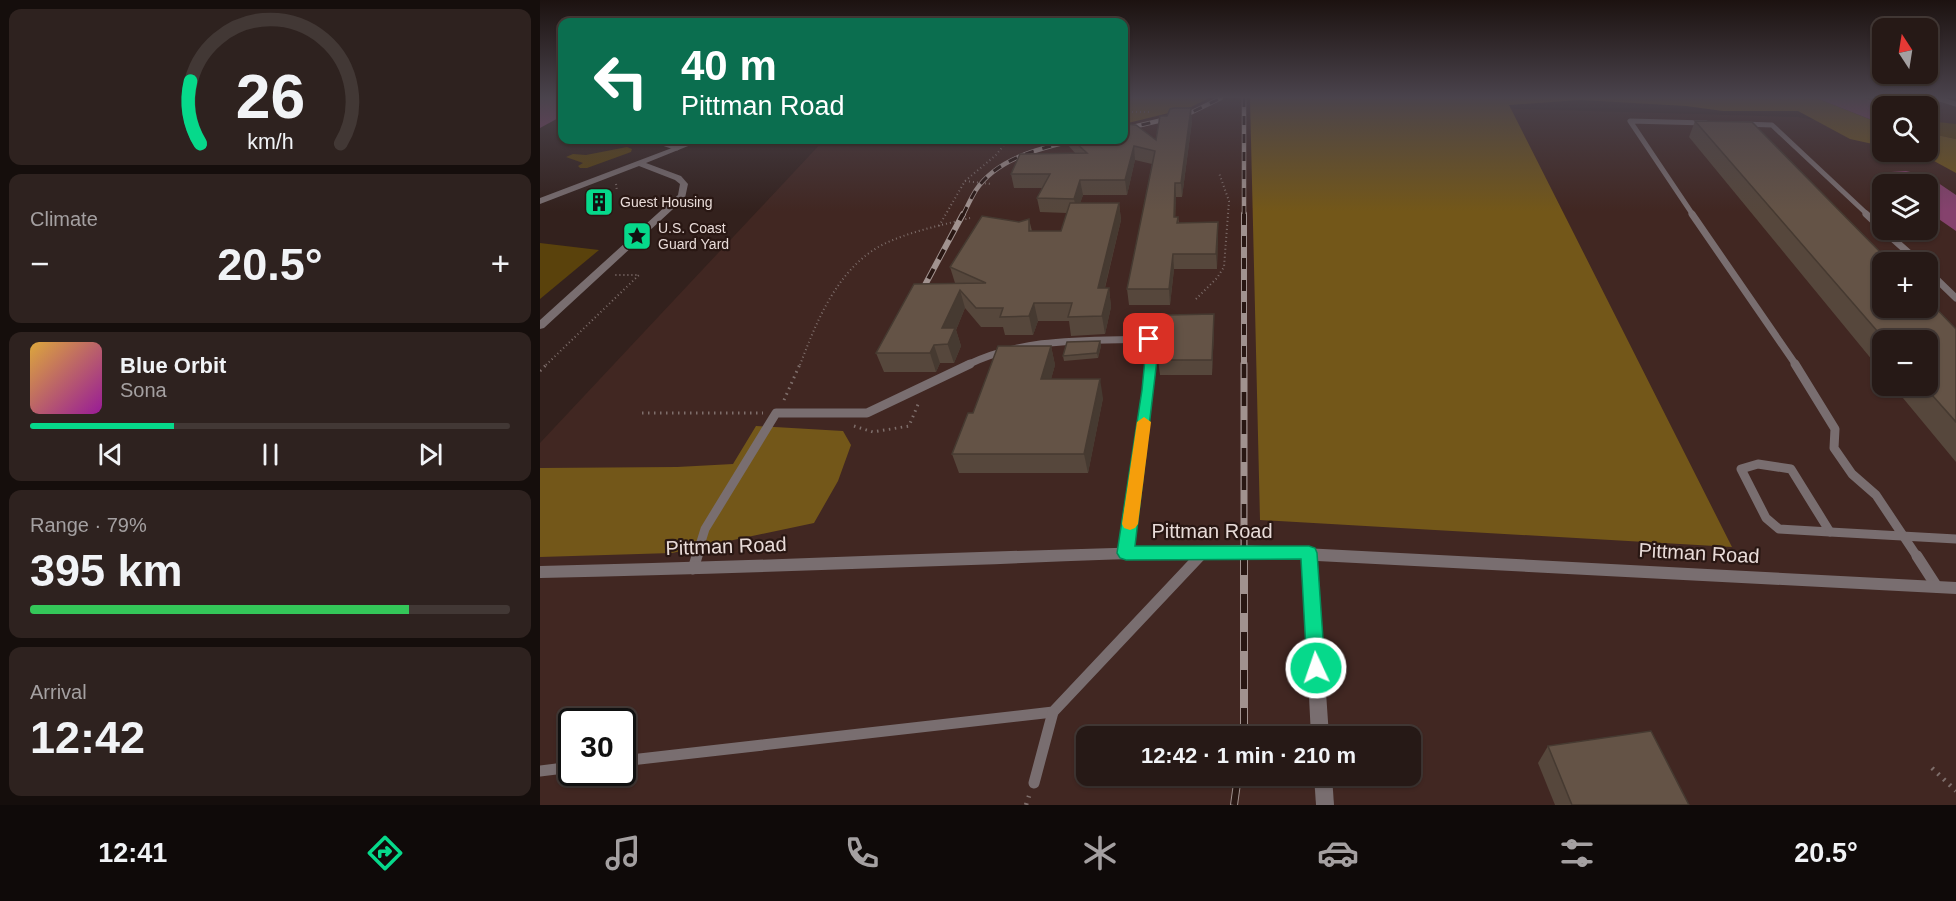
<!DOCTYPE html>
<meta charset="utf-8">
<style>
body{margin:0;font-family:Arial,sans-serif;background:#2e221f;color:#f1f3f6;height:100vh;display:flex;flex-direction:column;font-size:22px;white-space:nowrap}
*{box-sizing:border-box;margin:0}
p{font-size:20px;color:#a4a0a1}
.icon{flex:none;width:33px;height:33px;fill:none;stroke:currentColor;stroke-width:2;stroke-linecap:round;stroke-linejoin:round}
.map{position:relative;flex:1;overflow:hidden}
.side{display:flex;flex-direction:column;gap:9px;padding:9px;background:#150e0c;width:540px}
.side>*{flex:none}
.guide{position:absolute;left:18px;top:18px;width:570px;height:126px;border-radius:12px;box-shadow:0 2px 4px #0004,0 0 0 2px #423835;background:#0b6e4f;color:#fff;overflow:hidden}
.needle{width:39px;rotate:348deg}
.fabs{position:absolute;left:1332px;top:18px;display:grid;gap:12px}
.fabs a{display:grid;place-items:center;width:66px;height:66px;border-radius:12px;background:#261916;box-shadow:0 2px 4px #0004,0 0 0 2px #423835;font-size:30px}
.speed{position:absolute;left:18px;top:708px;display:flex;gap:12px;font-size:30px;font-weight:700;text-align:center}
.speed>*{display:grid;place-content:center;width:78px;height:78px;border-radius:50%;background:#261916;box-shadow:0 2px 4px #0004,0 0 0 2px #423835;line-height:1}
.speed .limit{border:3px solid #111;border-radius:9px;background:#fff;color:#111}
.pin{position:absolute;display:grid;place-items:center;width:51px;height:51px;color:#fff;margin:-26px;border-radius:12px;box-shadow:0 3px 9px #0006}
.me{position:absolute;width:66px;margin:-33px;rotate:357deg;stroke-linejoin:round;filter:drop-shadow(0 0 4px #0008)}
.turn{display:flex;align-items:center;gap:21px;height:126px;padding:0 24px;font-size:27px}
.turn .icon{width:78px;height:78px;stroke-width:2.5}
.turn b{display:block;font-size:42px;line-height:51px}
.big{font-size:45px;font-weight:800;line-height:1.1}
.side .tile{flex:1;display:flex;flex-direction:column;justify-content:center;gap:9px;min-width:0;padding:0 21px;border-radius:12px;background:#2e221f}
.side .dial{align-items:center;gap:0}
.dial svg{height:156px;overflow:visible;fill:none;stroke:#423835;stroke-width:7;stroke-linecap:round;text-anchor:middle}
.dial text{fill:#f1f3f6;stroke:none}
.song{display:flex;align-items:center;gap:18px}
.cover{width:72px;height:72px;border-radius:9px;background:linear-gradient(135deg,hsl(40 70% 55%),hsl(300 70% 35%))}
.played{height:6px;border-radius:3px;background:linear-gradient(90deg,#06d98b 30%,#423835 30%)}
.keys{display:flex;justify-content:space-around;direction:ltr}
.heat{display:flex;justify-content:space-between;align-items:center;font-size:33px;direction:ltr}
.charge{height:9px;border-radius:4px;background:linear-gradient(90deg,#34c759 79%,#423835 0)}
.trip{position:absolute;left:536px;top:726px;width:345px;height:60px;border-radius:12px;background:#261916;box-shadow:0 2px 4px #0004,0 0 0 2px #423835;font-weight:800;line-height:60px;text-align:center}
.dock{display:flex;height:96px;justify-content:space-around;align-items:center;background:#0f0a09;color:#a4a0a1}
.dock .icon{width:42px;height:42px}
.dock .current{color:#06d98b}
.dock b{font-size:27px;color:#f1f3f6}
main{display:flex;flex:1;min-height:0}
.map>svg:first-child{display:block}
</style>
<main>
<section class="side">
<div class="tile dial"><svg viewBox="0 0 100 80">
<path d="M14 69A42 42 0 1 1 86 69"/>
<path d="M14 69A42 42 0 0 1 9 37" stroke="#06d98b"/>
<text x="50" y="56" font-size="32" font-weight="700">26</text>
<text x="50" y="72" font-size="11">km/h</text>
</svg></div>
<div class="tile"><p>Climate</p>
<div class="heat"><a>−</a><b class="big">20.5°</b><a>+</a></div>
</div>
<div class="tile">
<div class="song"><i class="cover"></i><div><b>Blue Orbit</b><p>Sona</p></div></div>
<div class="played"></div>
<div class="keys"><svg class="icon" aria-label="previous" viewBox="0 0 24 24"><path d="M18 5L8 12l10 7zM5 5v14"/></svg><svg class="icon" aria-label="pause" viewBox="0 0 24 24"><path d="M8 5v14M16 5v14"/></svg><svg class="icon" aria-label="next" viewBox="0 0 24 24"><path d="M6 5l10 7-10 7zM19 5v14"/></svg></div>
</div>
<div class="tile"><p>Range · 79%</p><b class="big">395 km</b><div class="charge"></div></div>
<div class="tile"><p>Arrival</p><b class="big">12:42</b></div>
</section>
<div class="map">
<svg width="1416" height="805" viewBox="0 0 1416 805">
<rect width="100%" height="100%" fill="#33211d"/>
<path fill="#412722" fill-rule="evenodd" d="M 636,98 L 779,98 L 980,109 L 1257,117 L 1342,130 L 1342,152 L 1388,152 L 1395,139 L 1388,129 L 1388,106 L 1347,106 L 1324,98 L 1416,98 L 1416,805 L 0,805 L 0,443 L 284,140 L 584,140 L 584,105 ZM 1342,184 L 1388,184 L 1388,230 L 1342,230 ZM 1342,262 L 1388,262 L 1388,308 L 1342,308 ZM 1342,340 L 1388,340 L 1388,386 L 1342,386 ZM 32,722 L 82,722 L 82,772 L 32,772 ZM 546,736 L 870,736 L 870,776 L 546,776 Z"/>
<g fill="#5a420c">
<polygon points="1388,121 1416,124 1416,139 1397,135 1388,129"/>
<polygon points="87,147 92,149 91,152 47,168 40,168 38,166 43,163 26,157 33,154 46,155"/>
<polygon points="0,243 59,250 0,299"/>
</g>
<g fill="#735719">
<polygon points="584,98 669,98 649,108 584,124"/>
<polygon points="710,98 1276,98 1342,124 1342,146 1310,139 1258,111 1183,111 1146,106 1040,100 969,105 1192,547 720,520"/>
<polygon points="1397,135 1416,139 1416,173 1383,155 1367,152 1388,152 1388,137 1395,139"/>
<polygon points="216,426 303,431 311,445 298,481 274,523 132,553 0,557 0,468 137,467 193,464"/>
</g>
<g fill="#85426d">
<polygon points="0,98 22,98 22,116 0,128"/>
<polygon points="1276,98 1324,98 1347,106 1342,106 1342,124"/>
<path d="M 1366,171 L 1388,176 L 1416,195 L 1416,231 L 1390,213 L 1394,211 L 1388,205 L 1388,184 C 1373,184 1357,188 1351,172 Z"/>
</g>
<g fill="none" stroke-linecap="round" stroke-linejoin="round">
<g stroke="#7e6e6b" stroke-width="2" stroke-dasharray="1 3" stroke-linecap="butt">
<polyline points="584,112 611,112"/>
<polyline points="425,181 451,184"/>
<polyline points="76,184 77,191"/>
<polyline points="399,226 425,181 456,155 468,140"/>
<polyline points="656,299 677,278 684,267 689,201 679,173"/>
<polyline points="6,365 99,275 73,275"/>
<path d="M 260,365 C 277,320 299,265 346,243 C 372,231 402,225 430,218"/>
</g>
<g stroke="#7e6e6b" stroke-width="3" stroke-dasharray="1.5 4.5" stroke-linecap="butt">
<polyline points="0,371 7,364"/>
<polyline points="244,400 260,364"/>
<polyline points="102,413 223,413"/>
<polyline points="314,426 333,432 369,426 379,402"/>
</g>
<g stroke="#7e6e6b" stroke-width="4.5" stroke-dasharray="2 6" stroke-linecap="butt">
<polyline points="1392,768 1416,791"/>
<polyline points="486,805 489,796"/>
</g>
<g stroke="#796e70" stroke-width="5">
<polyline points="1397,98 1416,104"/>
<polyline points="1202,124 1232,125 1328,215"/>
<polyline points="122,140 125,144 137,148"/>
<polyline points="1153,215 1090,121 1166,123"/>
</g>
<g stroke="#796e70" stroke-width="7">
<polyline points="1152,214 1256,365"/>
<polyline points="1326,214 1342,229"/>
<polyline points="1343,230 1379,262"/>
<polyline points="1388,271 1416,298"/>
<path d="M 427,365 C 484,337 547,341 609,339 L 610,365"/>
</g>
<g stroke="#796e70" stroke-width="9">
<polyline points="1255,364 1295,429 1294,448 1312,474 1336,495 1378,558"/>
<polygon points="1218,464 1251,469 1290,532 1239,529 1226,518 1201,469"/>
<polyline points="1290,532 1416,539"/>
<polyline points="586,553 611,364"/>
<polyline points="156,558 165,529 236,413 327,413 430,364"/>
<polyline points="658,558 664,552"/>
</g>
<g stroke="#796e70" stroke-width="11">
<polyline points="1377,556 1397,587"/>
<polyline points="153,569 157,556"/>
<polyline points="82,761 513,712 660,556"/>
<polyline points="0,771 32,767"/>
<polyline points="494,783 513,712"/>
</g>
<g fill="#796e70" fill-rule="evenodd">
<polygon points="153,140 163,140 106,163 141,176 148,184 145,198 4,328 0,329 0,320 138,195 140,184 135,180 99,166 0,204 0,198"/>
<path d="M 705,545 L 1416,582 L 1416,594 L 777,561 L 789,736 L 771,736 L 762,560 C 652,554 541,561 431,565 C 287,570 144,575 0,578 L 0,566 C 235,561 470,549 705,545 Z"/>
<polygon points="774,776 792,776 794,805 776,805"/>
</g>
<g stroke="#a1928f" stroke-width="4.5">
<g id="rail-far3">
<polyline points="704,98 704,215"/>
<polyline points="584,129 648,114 681,98"/>
<path d="M 423,215 C 427,207 431,198 436,190 C 457,158 501,148 536,140"/>
</g>
</g>
<g stroke="#a1928f" stroke-width="6">
<g id="rail-far2">
<polyline points="704,214 704,365"/>
<polyline points="378,298 423,214"/>
</g>
</g>
<g stroke="#a1928f" stroke-width="7">
<polyline id="rail-far1" points="704,364 704,558"/>
</g>
<g stroke="#a1928f" stroke-width="8">
<g id="rail">
<polyline points="704,556 704,736"/>
<polyline points="694,805 698,776"/>
</g>
</g>
<use href="#rail-far3" stroke="#291713" stroke-width="3" stroke-dasharray="9" stroke-linecap="butt"/>
<use href="#rail-far2" stroke="#291713" stroke-width="4" stroke-dasharray="11" stroke-linecap="butt"/>
<use href="#rail-far1" stroke="#291713" stroke-width="4.5" stroke-dasharray="14" stroke-linecap="butt"/>
<use href="#rail" stroke="#291713" stroke-width="6" stroke-dasharray="19" stroke-linecap="butt"/>
</g>
<g fill="#56473c">
<polygon points="652,121 642,197 636,197 635,217 638,217 639,223 678,222 677,269 634,269 630,305 589,305 587,289 612,164 595,160 587,195 543,195 540,203 579,203 581,220 565,288 569,288 571,307 565,334 531,336 529,321 498,321 493,335 465,335 463,327 441,327 425,308 416,330 421,346 414,363 400,363 396,372 344,372 336,353 415,283 410,267 479,222 489,219 492,231 521,231 527,213 500,212 497,198 502,188 474,188 471,174 536,154 526,143 526,140 616,140"/>
<polygon points="1155,121 1416,329 1416,462 1353,386 1388,386 1388,340 1342,340 1342,372 1149,137"/>
<polygon points="674,314 674,329 672,375 620,375 618,360"/>
<polygon points="560,341 561,346 558,358 524,361 523,356"/>
<polygon points="511,346 515,365 511,379 563,398 548,473 419,473 412,454 433,413"/>
<polygon points="1008,746 1149,805 1015,805 998,763"/>
</g>
<g fill="#463a31">
<polygon points="651,108 652,121 642,197 641,183"/>
<polygon points="594,146 595,160 587,195 585,180"/>
<polygon points="540,180 543,195 537,213 534,199"/>
<polygon points="635,183 636,197 635,231 634,217"/>
<polygon points="579,203 581,220 560,307 558,288"/>
<polygon points="678,222 678,237 677,269 676,254"/>
<polygon points="633,254 634,269 630,305 629,289"/>
<polygon points="569,288 571,307 565,334 562,316"/>
<polygon points="420,290 425,308 416,330 421,346 414,363 402,328"/>
<polygon points="494,303 498,321 493,335 489,316"/>
<polygon points="674,314 674,329 672,375 672,360"/>
<polygon points="560,341 561,346 558,358 557,353"/>
<polygon points="394,345 400,363 396,372 390,353"/>
<polygon points="511,346 515,365 506,398 501,379"/>
<polygon points="560,379 563,398 548,473 544,454"/>
</g>
<g fill="#645346" stroke="#463a31" stroke-width="1.5">
<polygon points="634,108 651,108 641,183 635,183 634,217 638,217 637,223 678,222 676,254 633,254 629,289 587,289 615,151 594,146 585,180 540,180 534,199 497,198 510,174 471,174 480,154 547,153 533,140 584,140 584,126 585,124 596,125 616,140 620,116 627,116 630,109"/>
<polygon points="1155,121 1212,122 1350,262 1342,262 1342,308 1388,308 1388,300 1416,329 1416,422 1384,386 1388,386 1388,340 1345,340"/>
<polygon points="530,203 579,203 558,288 569,288 562,316 528,317 532,303 494,303 489,316 460,317 463,308 436,308 420,290 402,328 415,328 408,344 394,345 390,353 336,353 374,284 446,283 410,267 442,216 479,222 489,219 489,231 521,231"/>
<polygon points="674,314 672,360 618,360 620,348 624,347 628,315"/>
<polygon points="560,341 557,353 523,356 527,342"/>
<polygon points="458,346 511,346 501,379 560,379 544,454 412,454 428,413 433,413"/>
<polygon points="1111,731 1149,805 1032,805 1008,746"/>
</g>
<linearGradient id="sky" x2="0" y2="1"><stop stop-color="#1c1210"/><stop offset="0.46" stop-color="#4a434c"/><stop offset="1" stop-color="#4a434c" stop-opacity="0"/></linearGradient>
<rect width="1416" height="211" fill="url(#sky)"/>
<polygon fill="#06d98b" stroke="#048d5a" stroke-width="1.5" points="609,336 615,339 617,359 595,546 769,546 775,548 777,553 785,668 783,674 776,676 769,674 767,668 761,559 586,560 580,558 577,553 602,390 605,359 603,339"/>
<polygon fill="#f59e0b" points="604,417 611,422 598,524 595,528 590,530 584,528 582,524 597,422"/>
<defs>
<g id="building-square" transform="scale(1.5)"><rect x="-9" y="-9" width="18" height="18" rx="4" fill="#06d98b" stroke="#291713"/><path d="M-4-6H4V6H1V3H-1V6H-4ZM-2.5-4.3h1.7v1.8h-1.7ZM.8-4.3h1.7v1.8H.8ZM-2.5-1h1.7V.8h-1.7ZM.8-1h1.7V.8H.8Z" fill="#111"/></g>
<g id="sight-square" transform="scale(1.5)"><rect x="-9" y="-9" width="18" height="18" rx="4" fill="#06d98b" stroke="#291713"/><path d="M0-6L1.8-2.2L6-1.7L2.9 1.2L3.7 5.4L0 3.3L-3.7 5.4L-2.9 1.2L-6-1.7L-1.8-2.2Z" fill="#111"/></g>
</defs>
<g fill-rule="evenodd">
<use href="#building-square" x="59" y="202"/>
<use href="#sight-square" x="97" y="236"/>
</g>
<g text-anchor="middle" stroke-width="4.5" stroke-linejoin="round" paint-order="stroke">
<g font-size="14" fill="#e8dbd8" stroke="#291713" text-anchor="start">
<text x="80" y="207">Guest Housing</text>
<text x="118" y="233">U.S. Coast<tspan x="118" dy="16">Guard Yard</tspan></text>
</g>
<g font-size="20" fill="#e8dbd8" stroke="#291713">
<text x="672" y="538">Pittman Road</text>
<text transform="translate(186 546) rotate(-2)" y="7">Pittman Road</text>
<text transform="translate(1159 553) rotate(3)" y="7">Pittman Road</text>
</g>
</g>
</svg>
<div class="fabs">
<a><svg class="needle" viewBox="-14 -14 28 28"><path d="M0-13l5 13h-10z" fill="#e53935"/><path d="M0 13l5-13h-10z" fill="#a4a0a1"/></svg></a>
<a><svg class="icon" aria-label="search" viewBox="0 0 24 24"><circle cx="10" cy="10" r="6"/><path d="M15 15l6 6"/></svg></a>
<a><svg class="icon" aria-label="layers" viewBox="0 0 24 24"><path d="M12 4l9 5-9 5-9-5zM3 14l9 5 9-5"/></svg></a>
<a>+</a>
<a>−</a>
</div>
<div class="speed"><div class="limit">30</div></div>
<div class="pin" style="left:609px;top:339px;background:#d93025"><svg class="icon" aria-label="arrive" viewBox="0 0 24 24"><path d="M6 21V4h12l-3 4 3 4H6"/></svg></div>
<svg class="me" style="left:776px;top:668px" viewBox="-20 -20 40 40"><circle r="17" fill="#06d98b" stroke="#fff" stroke-width="3"/><path d="M0-11L8 9 0 5-8 9z" fill="#fff"/></svg>
<div class="trip">12:42 · 1 min · 210 m</div>
<div class="guide">
<div class="turn"><svg class="icon" aria-label="left" viewBox="0 0 24 24"><path d="M17 20v-9H6M10 6l-5 5 5 5"/></svg><div><b>40 m</b>Pittman Road</div></div>
</div>
</div>
</main>
<nav class="dock">
<b>12:41</b>
<svg class="icon current" aria-label="directions" viewBox="0 0 24 24"><path d="M12 3l9 9-9 9-9-9zM9 14v-3h6M13 9l2 2-2 2"/></svg>
<svg class="icon" aria-label="music" viewBox="0 0 24 24"><path d="M9 18V5l10-2v13"/><circle cx="6" cy="18" r="3"/><circle cx="16" cy="16" r="3"/></svg>
<svg class="icon" aria-label="phone" viewBox="0 0 24 24"><path d="M5 4h4l2 5-3 2q2 4 5 5l2-3 5 2v4C11 20 4 13 5 4z"/></svg>
<svg class="icon" aria-label="climate" viewBox="0 0 24 24"><path d="M12 3v18M4 7l16 10M4 17L20 7"/></svg>
<svg class="icon" aria-label="car" viewBox="0 0 24 24"><path d="M5 17H2v-5l4-1 3-4h7l3 4 3 1v5h-3M9 17h6M6 11h13"/><circle cx="7" cy="17" r="2"/><circle cx="17" cy="17" r="2"/></svg>
<svg class="icon" aria-label="filters" viewBox="0 0 24 24"><path d="M4 7h16M4 17h16"/><circle cx="9" cy="7" r="2"/><circle cx="15" cy="17" r="2"/></svg>
<b>20.5°</b>
</nav>
